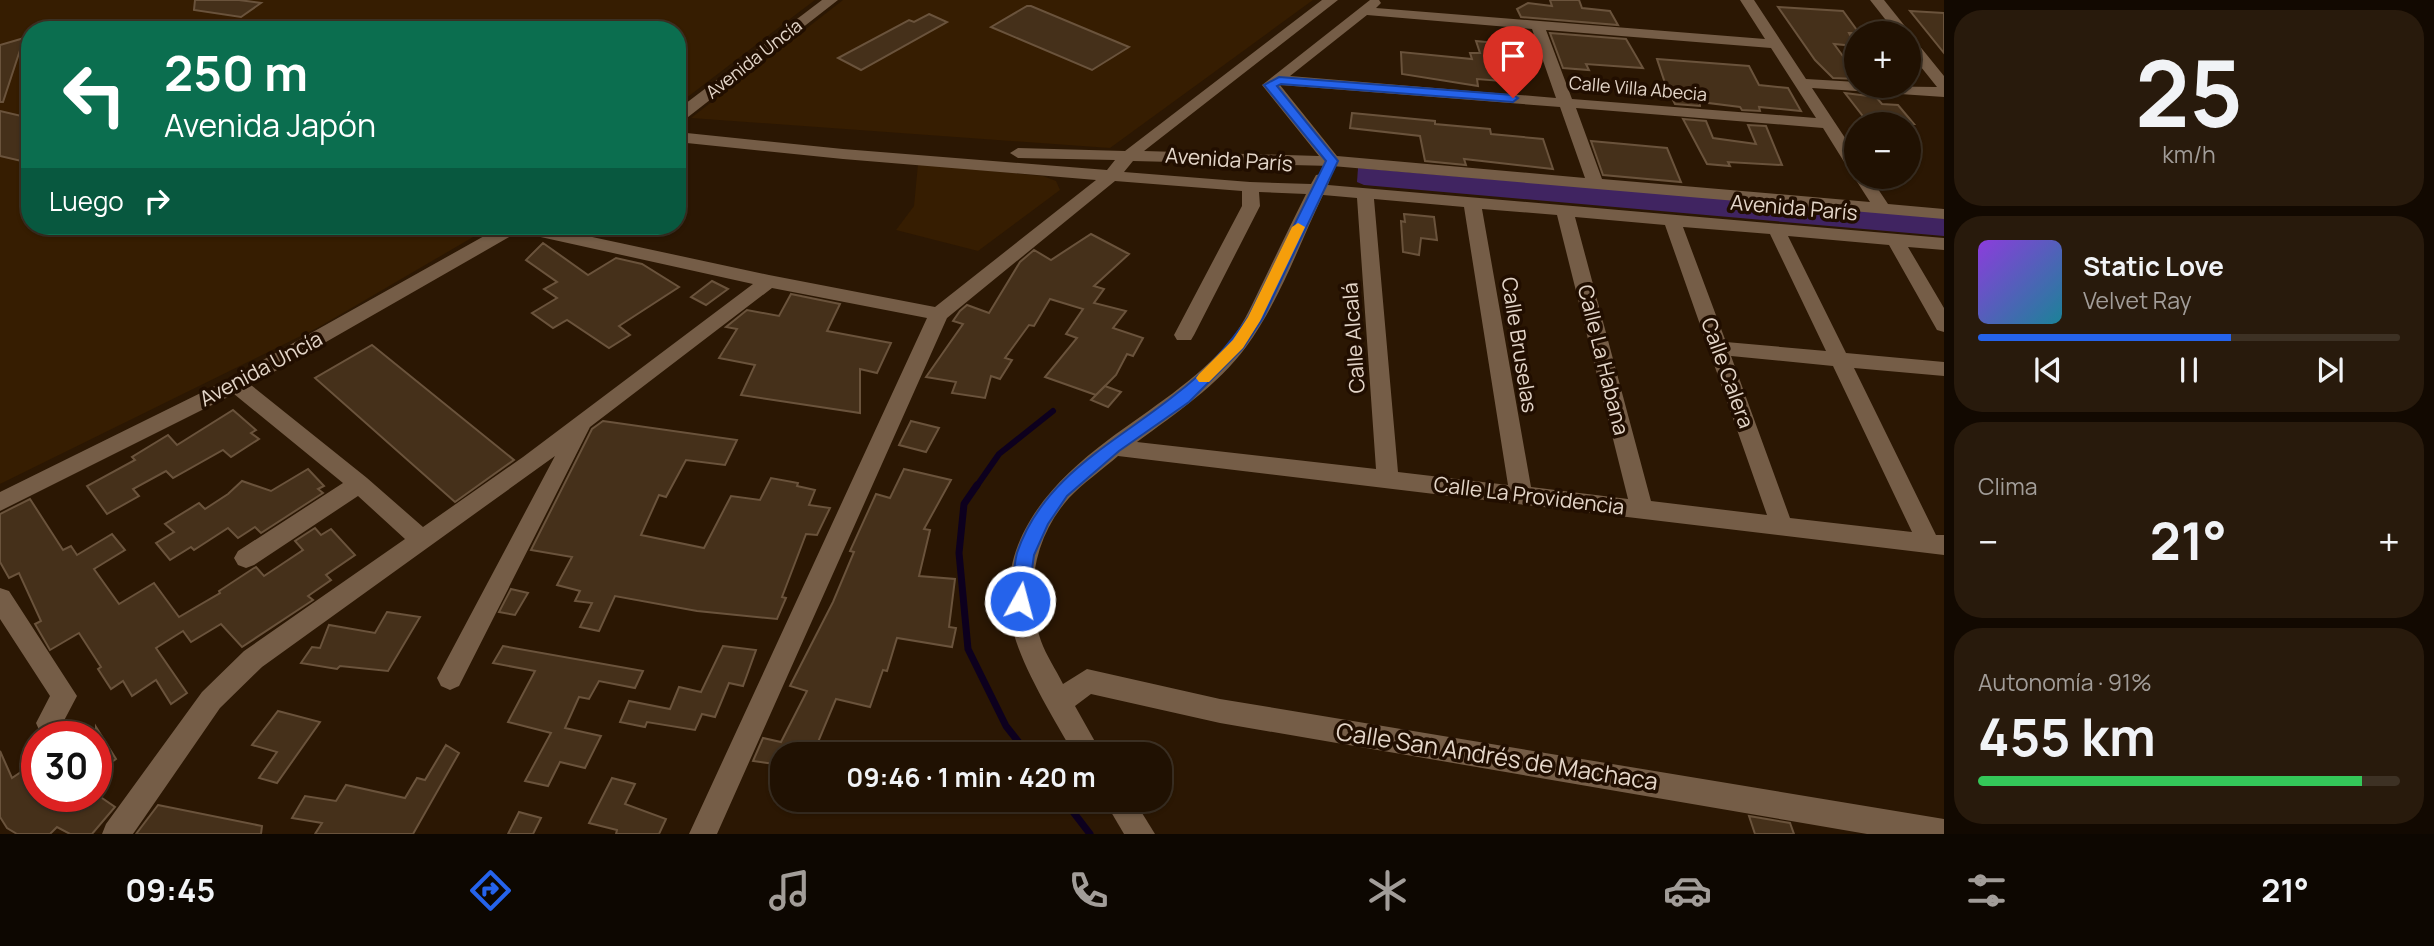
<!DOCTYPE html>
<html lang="es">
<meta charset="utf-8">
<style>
body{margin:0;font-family:Manrope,sans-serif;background:#281a0c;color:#f1f3f6;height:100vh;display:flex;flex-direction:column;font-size:26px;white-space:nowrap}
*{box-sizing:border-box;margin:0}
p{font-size:23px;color:#a29d99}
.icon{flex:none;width:38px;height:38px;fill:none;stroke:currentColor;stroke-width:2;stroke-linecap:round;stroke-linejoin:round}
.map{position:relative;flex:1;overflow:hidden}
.side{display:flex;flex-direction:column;gap:10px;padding:10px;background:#120901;width:490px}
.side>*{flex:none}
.hud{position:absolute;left:21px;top:21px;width:665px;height:214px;border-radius:28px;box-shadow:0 2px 5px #0004,0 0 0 2px #3d3124;background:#0b6e4f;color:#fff;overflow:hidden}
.controls{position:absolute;left:1844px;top:21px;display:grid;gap:14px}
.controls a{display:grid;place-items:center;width:77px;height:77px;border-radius:50%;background:#201102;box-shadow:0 2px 5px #0004,0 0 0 2px #3d3124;font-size:35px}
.speed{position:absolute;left:21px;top:721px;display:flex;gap:14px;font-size:35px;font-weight:700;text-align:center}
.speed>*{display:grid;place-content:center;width:91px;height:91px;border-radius:50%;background:#201102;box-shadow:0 2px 5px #0004,0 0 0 2px #3d3124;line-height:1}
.speed .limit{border:10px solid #d22;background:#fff;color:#111}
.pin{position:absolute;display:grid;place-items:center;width:60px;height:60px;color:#fff;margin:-72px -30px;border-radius:50% 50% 50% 0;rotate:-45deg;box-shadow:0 0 7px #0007}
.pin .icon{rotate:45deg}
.me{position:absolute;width:77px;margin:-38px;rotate:7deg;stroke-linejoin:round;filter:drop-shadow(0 0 5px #0008)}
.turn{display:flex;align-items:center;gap:24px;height:147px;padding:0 28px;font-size:32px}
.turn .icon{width:91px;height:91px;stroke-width:2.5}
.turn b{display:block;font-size:49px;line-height:60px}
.then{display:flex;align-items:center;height:66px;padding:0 28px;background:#0003;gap:14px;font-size:26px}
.big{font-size:52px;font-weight:700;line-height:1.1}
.side .widget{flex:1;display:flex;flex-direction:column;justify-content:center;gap:10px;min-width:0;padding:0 24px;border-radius:28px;background:#281a0c}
.side .dial{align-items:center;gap:0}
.dial b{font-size:91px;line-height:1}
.song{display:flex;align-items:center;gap:21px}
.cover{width:84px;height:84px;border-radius:10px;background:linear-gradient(135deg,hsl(270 70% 55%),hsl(190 70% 35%))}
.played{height:7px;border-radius:4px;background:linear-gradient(90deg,#2563eb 60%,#3d3124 60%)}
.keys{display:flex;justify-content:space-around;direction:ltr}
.heat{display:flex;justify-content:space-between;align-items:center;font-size:38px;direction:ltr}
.charge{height:10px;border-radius:5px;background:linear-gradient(90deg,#34c759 91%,#3d3124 0)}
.trip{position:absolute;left:770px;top:742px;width:402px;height:70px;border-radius:28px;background:#201102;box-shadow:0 2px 5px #0004,0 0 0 2px #3d3124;font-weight:700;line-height:70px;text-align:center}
.tabs{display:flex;height:112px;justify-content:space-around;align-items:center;background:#0d0701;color:#a29d99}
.tabs .icon{width:49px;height:49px}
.tabs .active{color:#2563eb}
.tabs b{font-size:32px;color:#f1f3f6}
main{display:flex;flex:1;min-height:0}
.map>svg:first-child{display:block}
</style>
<main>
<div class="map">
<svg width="1944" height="834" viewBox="0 0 1944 834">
<rect width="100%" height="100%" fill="#2b1703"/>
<g fill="#361d01">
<polygon points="0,0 815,0 677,105 677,30 30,30 30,226 492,226 319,327 0,484"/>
<polygon points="843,0 1313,0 1110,148 691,118"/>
<polygon points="918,164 1043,176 1056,181 1060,190 978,251 896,230 914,206"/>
</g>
<polygon fill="#402461" points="1358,168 1944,217 1944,236 1364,185 1357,182"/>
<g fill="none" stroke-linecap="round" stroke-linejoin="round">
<polyline stroke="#0d001e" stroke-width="6" points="976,487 999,454 1053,411"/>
<g stroke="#0d001e" stroke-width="7">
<polyline points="977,485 964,504 959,553 968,649 1006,726 1028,754"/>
<polyline points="1064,800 1090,834"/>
</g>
</g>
<g fill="#45301a" stroke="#6a533c" stroke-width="2">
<polygon points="195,0 239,0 261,3 241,17 194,10"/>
<polygon points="1550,0 1579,0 1582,8 1610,11 1618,25 1521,17 1517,9 1528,3 1552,6"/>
<polygon points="1027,6 1031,6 1129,47 1092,70 991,27"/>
<polygon points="1778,7 1843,11 1859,33 1849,33 1856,46 1834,44 1857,75 1857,79 1833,78 1815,60"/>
<polygon points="1910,11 1944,13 1944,53"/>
<polygon points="929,14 947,22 861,70 838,58 909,20 914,22"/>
<polygon points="1550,33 1626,39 1643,68 1586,64 1589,70 1563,68"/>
<polygon points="24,38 3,102 0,102 0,45"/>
<polygon points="1476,41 1516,45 1523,72 1511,71 1514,82 1477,79 1478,86 1402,74 1401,52 1472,59 1470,53 1480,53"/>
<polygon points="1657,59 1749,66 1759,85 1788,88 1801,111 1759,107 1760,111 1742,110 1740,107 1700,102 1700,106 1675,104 1666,86"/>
<polygon points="1845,93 1876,97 1882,104 1898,105 1914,124 1869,124"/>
<polygon points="0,111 30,118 30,163 0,156"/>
<polygon points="1352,113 1435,121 1435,124 1490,129 1491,134 1543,139 1553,169 1464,159 1466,165 1425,161 1420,136 1350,128"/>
<polygon points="1683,119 1706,121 1713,138 1756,144 1748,125 1766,126 1782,165 1728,162 1730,166 1707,164"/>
<polygon points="1591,141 1667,148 1681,182 1603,175"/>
<polygon points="1404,214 1434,217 1437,240 1421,238 1419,255 1403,252 1401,221 1405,222"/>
<polygon points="1091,234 1129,254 1094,286 1104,289 1094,303 1126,311 1113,328 1143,338 1133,356 1127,354 1116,375 1096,395 1045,377 1077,338 1066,334 1083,309 1050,299 1034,326 1029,325 1005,358 1012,360 1000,379 991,376 985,398 952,393 956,382 926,377 963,324 953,321 960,311 967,305 989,313 1020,262 1034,250 1051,260"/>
<polygon points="543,243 588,275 616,258 642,264 679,287 619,326 630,335 609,348 567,320 553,328 532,313 557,298 544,289 557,282 526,260"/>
<polygon points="712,281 728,289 706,305 691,297"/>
<polygon points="791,294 840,304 827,331 891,343 877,373 860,369 860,413 741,395 755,365 719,358 737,329 726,327 747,310 779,316"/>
<polygon points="372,345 514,460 455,502 315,378"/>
<polygon points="1105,386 1121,392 1108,407 1091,400"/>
<polygon points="233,410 256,430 251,433 259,439 231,457 223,450 173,478 166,471 133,489 139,496 107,514 87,486 135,460 132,457 168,435 177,445"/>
<polygon points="603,421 737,440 725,465 686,460 666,497 659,495 641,535 704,548 731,496 760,500 771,478 798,483 797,486 815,490 809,505 830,508 817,535 806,534 782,597 786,598 777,619 697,611 615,596 599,631 580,627 592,603 575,601 580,591 557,585 572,557 531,550 592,429"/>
<polygon points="911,421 939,428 926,452 899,445"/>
<polygon points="308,469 324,486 318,489 323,493 261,533 255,527 238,538 228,528 194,550 191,547 170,560 156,543 174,532 165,524 199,503 205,509 228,494 242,481 271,491"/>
<polygon points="904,469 951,480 924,529 930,530 919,576 955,579 949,627 956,628 952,647 897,638 887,671 883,670 870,707 836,699 813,754 782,754 782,765 753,761 763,738 781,742 807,691 790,686 833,602 854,552 850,551 876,494 890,498"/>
<polygon points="30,499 63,550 71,546 77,555 112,534 125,550 94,569 119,604 154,583 179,617 220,593 219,591 254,568 256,567 264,576 303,550 295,541 315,528 321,535 331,529 355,555 326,575 331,580 308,596 313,600 242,647 221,624 191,642 183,631 156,648 187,693 171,704 156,680 132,696 123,681 111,689 98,669 101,667 79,633 50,650 35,624 41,621 19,573 9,578 0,562 0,514"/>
<polygon points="511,589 528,593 515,615 499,612"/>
<polygon points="387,612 420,617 388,671 340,666 337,669 301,663 312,647 320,648 329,625 375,633"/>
<polygon points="503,646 643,671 635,688 599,681 589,699 579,697 565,728 601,736 585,768 560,762 548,786 525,781 551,733 508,722 535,671 493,663"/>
<polygon points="723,646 756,650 743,686 729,683 715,717 702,714 695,730 647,722 645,727 620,722 629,701 670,709 679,687 701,692"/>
<polygon points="278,711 320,722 277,783 259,778 277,752 252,745"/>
<polygon points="96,727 116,759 96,773"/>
<polygon points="446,745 459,753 413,834 315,834 322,823 292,818 305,796 336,801 346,785 405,798 417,778 425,780"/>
<polygon points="0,751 12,778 37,761 37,796 99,796 115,807 92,834 70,834 57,827 50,834 17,834 7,828 0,817"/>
<polygon points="612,778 635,784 625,804 666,819 659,834 616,834 617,830 589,823"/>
<polygon points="158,805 262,826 261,834 136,834"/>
<polygon points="519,812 541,818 533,834 508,834"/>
<polygon points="1749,816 1790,823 1794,834 1755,834"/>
</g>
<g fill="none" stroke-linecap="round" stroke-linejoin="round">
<g fill="#755d47" fill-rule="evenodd">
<polygon points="822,0 838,0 683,121 677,123 677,110"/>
<path d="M 1322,0 L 1338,0 L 1144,151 L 1319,156 L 1262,85 L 1370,0 L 1379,0 L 1381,3 L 1376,8 L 1765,39 L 1740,0 L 1754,0 L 1806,79 L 1857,82 L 1857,86 L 1937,87 L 1909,52 L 1909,38 L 1914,39 L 1944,76 L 1944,97 L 1812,88 L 1857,156 L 1857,177 L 1870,177 L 1888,204 L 1944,209 L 1944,219 L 1332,166 L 1133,161 L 1124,172 L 1250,182 L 1311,184 L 1316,175 L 1322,174 L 1330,179 L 1328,185 L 1944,238 L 1944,250 L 1908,247 L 1944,308 L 1944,332 L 1937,330 L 1889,245 L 1788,236 L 1846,353 L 1944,362 L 1944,376 L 1854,368 L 1936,535 L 1944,535 L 1944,555 L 1118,456 C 1102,470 1083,483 1069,498 C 1034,537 1024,592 1041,641 C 1046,655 1056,670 1063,684 L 1087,669 L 1220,699 L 1944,819 L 1944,834 L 1867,834 L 1220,723 L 1091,694 L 1075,706 L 1102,754 L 1074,754 C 1055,721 1028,677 1016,641 C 989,553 1041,490 1108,440 C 1151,408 1196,381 1231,340 C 1245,322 1254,300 1264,280 C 1278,251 1292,222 1306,194 L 1259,192 L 1260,206 L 1194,335 L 1191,340 L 1177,340 L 1174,335 L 1242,206 L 1242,191 L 1115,181 L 947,318 L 717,834 L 689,834 L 927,318 L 772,288 L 590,427 L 459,686 L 450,690 L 441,686 L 437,678 L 555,456 L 262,667 L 220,708 L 133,834 L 102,834 L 106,824 L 202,692 L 244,651 L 405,539 L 358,496 L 254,565 L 246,568 L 238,565 L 234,558 L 238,551 L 343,483 L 234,394 L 0,511 L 0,492 L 229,379 L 502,226 L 541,226 L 769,275 L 935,307 L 1096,180 L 843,159 L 677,142 L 677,132 L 843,149 L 1107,170 L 1115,160 L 1018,158 L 1010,153 L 1018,148 L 1125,151 ZM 1367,15 L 1532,29 L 1556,98 L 1290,76 ZM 1546,30 L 1771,48 L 1816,118 L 1572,99 ZM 1280,85 L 1560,107 L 1585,178 L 1337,156 ZM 1576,108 L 1823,128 L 1851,173 L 1856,174 L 1854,177 L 1870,202 L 1602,179 ZM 1323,195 L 1357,198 L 1376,469 L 1137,442 C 1175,414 1218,385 1246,347 C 1279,302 1299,245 1323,195 ZM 1374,199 L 1464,207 L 1508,485 L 1398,472 ZM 1482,209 L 1557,215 L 1628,499 L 1531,487 ZM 1575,217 L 1665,225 L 1767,515 L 1651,501 ZM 1683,227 L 1770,234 L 1826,351 L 1726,342 ZM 518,232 L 753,284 L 523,457 L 423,527 L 367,478 L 251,385 ZM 1731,356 L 1833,366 L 1912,532 L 1790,518 Z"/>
<polygon points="1870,0 1884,0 1908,30 1910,33 1909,34 1896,33"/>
<polygon points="0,588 9,591 77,696 58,732 49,735 40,732 36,723 50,696 0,619"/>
<polygon points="1104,800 1134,800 1155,834 1124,834"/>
</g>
</g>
<path fill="#2563eb" stroke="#184099" stroke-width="2" d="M 1279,77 L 1513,95 L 1518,98 L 1513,102 L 1281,84 L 1277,86 L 1338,161 L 1263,318 L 1243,348 L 1189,402 L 1119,451 L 1067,496 L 1048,524 L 1034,555 L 1027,606 L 1020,609 L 1014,606 L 1011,601 C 1013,586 1013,568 1017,553 C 1043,475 1117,442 1176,394 C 1204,373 1229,345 1249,316 L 1326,161 L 1264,85 Z"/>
<polygon fill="#f59e0b" points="1298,223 1305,227 1260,321 1243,348 1209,382 1199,382 1196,378 1199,374 1233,340 1248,317 1292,227"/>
<g text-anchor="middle" stroke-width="7" stroke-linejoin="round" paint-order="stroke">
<g font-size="18" fill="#e4d6c9" stroke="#210e00">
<text transform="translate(754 59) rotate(-38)" y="6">Avenida Uncía</text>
<text transform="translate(1638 89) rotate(5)" y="6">Calle Villa Abecia</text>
</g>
<g font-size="21" fill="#e4d6c9" stroke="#210e00">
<text transform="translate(1229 160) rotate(4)" y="7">Avenida París</text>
<text transform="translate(1794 208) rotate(5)" y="7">Avenida París</text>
<text transform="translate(1354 338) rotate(-94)" y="7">Calle Alcalá</text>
<text transform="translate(1519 345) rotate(81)" y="7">Calle Bruselas</text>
<text transform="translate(1603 360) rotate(76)" y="7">Calle La Habana</text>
<text transform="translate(261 369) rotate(-28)" y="7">Avenida Uncía</text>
<text transform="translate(1727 373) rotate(70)" y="7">Calle Calera</text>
<text transform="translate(1529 496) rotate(7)" y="7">Calle La Providencia</text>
</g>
<g font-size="24" fill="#e4d6c9" stroke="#210e00">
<text transform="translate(1497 757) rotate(9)" y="8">Calle San Andrés de Machaca</text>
</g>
</g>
</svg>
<div class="controls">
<a>+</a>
<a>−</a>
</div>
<div class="speed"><div class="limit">30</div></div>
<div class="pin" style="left:1513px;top:98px;background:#d93025"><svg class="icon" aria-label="arrive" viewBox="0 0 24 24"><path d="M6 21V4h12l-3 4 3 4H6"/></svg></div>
<svg class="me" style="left:1020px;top:601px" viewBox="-20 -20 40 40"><circle r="17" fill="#2563eb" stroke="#fff" stroke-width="3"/><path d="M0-11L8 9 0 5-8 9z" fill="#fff"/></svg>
<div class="trip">09:46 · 1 min · 420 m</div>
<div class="hud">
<div class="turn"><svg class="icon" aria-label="left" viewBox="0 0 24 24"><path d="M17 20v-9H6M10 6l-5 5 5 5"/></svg><div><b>250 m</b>Avenida Japón</div></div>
<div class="then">Luego<svg class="icon" aria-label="right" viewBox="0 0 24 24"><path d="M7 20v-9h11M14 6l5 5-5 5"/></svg></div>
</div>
</div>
<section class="side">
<div class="widget dial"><b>25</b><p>km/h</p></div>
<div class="widget">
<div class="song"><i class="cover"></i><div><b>Static Love</b><p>Velvet Ray</p></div></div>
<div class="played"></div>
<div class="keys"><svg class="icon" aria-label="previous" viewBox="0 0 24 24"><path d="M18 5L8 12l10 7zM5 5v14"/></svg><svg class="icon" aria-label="pause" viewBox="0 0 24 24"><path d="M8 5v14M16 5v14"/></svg><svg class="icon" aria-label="next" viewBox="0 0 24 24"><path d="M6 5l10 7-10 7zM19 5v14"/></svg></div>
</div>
<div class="widget"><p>Clima</p>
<div class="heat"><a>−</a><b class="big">21°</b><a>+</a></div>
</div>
<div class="widget"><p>Autonomía · 91%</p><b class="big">455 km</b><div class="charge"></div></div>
</section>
</main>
<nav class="tabs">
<b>09:45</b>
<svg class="icon active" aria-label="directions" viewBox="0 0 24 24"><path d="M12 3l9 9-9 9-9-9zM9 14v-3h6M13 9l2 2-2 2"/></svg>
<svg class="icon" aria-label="music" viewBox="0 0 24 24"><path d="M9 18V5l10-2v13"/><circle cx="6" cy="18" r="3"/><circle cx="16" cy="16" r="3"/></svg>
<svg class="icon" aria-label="phone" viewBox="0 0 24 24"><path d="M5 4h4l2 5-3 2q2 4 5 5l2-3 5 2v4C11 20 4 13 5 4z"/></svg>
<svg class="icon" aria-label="climate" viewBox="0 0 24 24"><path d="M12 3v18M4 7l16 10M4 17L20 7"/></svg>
<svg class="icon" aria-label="car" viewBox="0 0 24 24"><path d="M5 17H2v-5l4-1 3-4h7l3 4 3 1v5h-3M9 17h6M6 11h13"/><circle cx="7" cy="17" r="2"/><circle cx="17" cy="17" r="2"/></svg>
<svg class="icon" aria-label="filters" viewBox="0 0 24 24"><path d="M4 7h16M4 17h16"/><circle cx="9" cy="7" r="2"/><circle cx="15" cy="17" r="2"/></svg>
<b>21°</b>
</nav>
